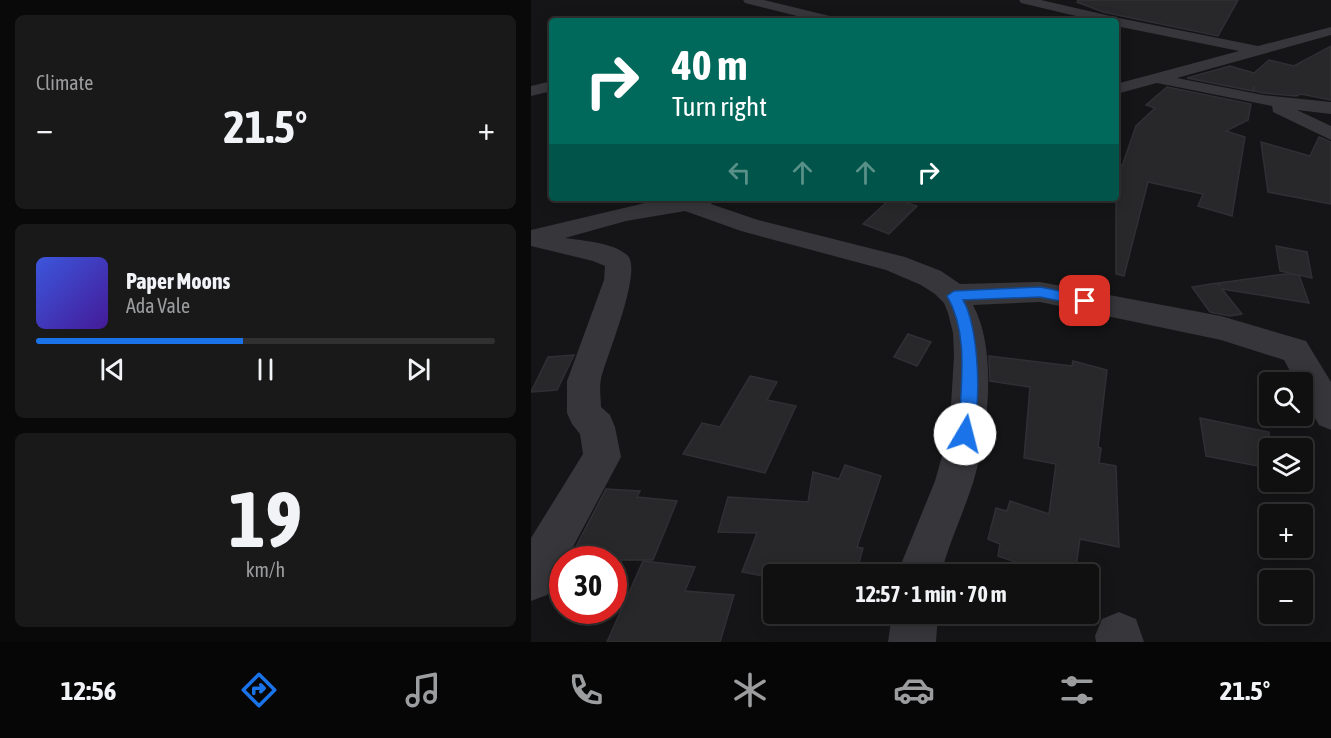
<!DOCTYPE html>
<meta charset="utf-8">
<style>
body{margin:0;font-family:"Asap Condensed",sans-serif;background:#19191a;color:#f1f3f6;height:100vh;display:flex;flex-direction:column;font-size:22px;white-space:nowrap}
*{box-sizing:border-box;margin:0}
p{font-size:20px;color:#9c9d9f}
.icon{flex:none;width:33px;height:33px;fill:none;stroke:currentColor;stroke-width:2;stroke-linecap:round;stroke-linejoin:round}
.map{position:relative;flex:1;overflow:hidden}
.details{display:flex;flex-direction:column;gap:15px;padding:15px;background:#090909;width:531px}
.details>*{flex:none}
.banner{position:absolute;left:18px;top:18px;width:570px;height:183px;border-radius:6px;box-shadow:0 3px 15px #0003,0 0 0 2px #303031;background:#00695c;color:#fff;overflow:hidden}
.tools{position:absolute;left:728px;top:372px;display:grid;gap:12px}
.tools a{display:grid;place-items:center;width:54px;height:54px;border-radius:6px;background:#101011;box-shadow:0 3px 15px #0003,0 0 0 2px #303031;font-size:30px}
.speed{position:absolute;left:18px;top:546px;display:flex;gap:12px;font-size:30px;font-weight:700;text-align:center}
.speed>*{display:grid;place-content:center;width:78px;height:78px;border-radius:50%;background:#101011;box-shadow:0 3px 15px #0003,0 0 0 2px #303031;line-height:1}
.speed .limit{border:9px solid #d22;background:#fff;color:#111}
.pin{position:absolute;display:grid;place-items:center;width:51px;height:51px;color:#fff;margin:-26px;border-radius:12px;box-shadow:0 3px 9px #0006}
.me{position:absolute;width:66px;margin:-33px;rotate:8deg;stroke-linejoin:round;filter:drop-shadow(0 0 4px #0008)}
.turn{display:flex;align-items:center;gap:21px;height:126px;padding:0 24px;font-size:27px}
.turn .icon{width:78px;height:78px;stroke-width:2.5}
.turn b{display:block;font-size:42px;line-height:51px}
.lanes{display:flex;align-items:center;height:57px;padding:0 24px;background:#0003;justify-content:center;gap:30px;direction:ltr}
.lanes .off{opacity:.35}
.big{font-size:45px;font-weight:700;line-height:1.1}
.details .card{flex:1;display:flex;flex-direction:column;justify-content:center;gap:9px;min-width:0;padding:0 21px;border-radius:9px;background:#19191a}
.details .dial{align-items:center;gap:0}
.dial b{font-size:78px;line-height:1}
.song{display:flex;align-items:center;gap:18px}
.cover{width:72px;height:72px;border-radius:9px;background:linear-gradient(135deg,hsl(230 70% 55%),hsl(260 70% 35%))}
.played{height:6px;border-radius:3px;background:linear-gradient(90deg,#1a73e8 45%,#303031 45%)}
.keys{display:flex;justify-content:space-around;direction:ltr}
.heat{display:flex;justify-content:space-between;align-items:center;font-size:33px;direction:ltr}
.trip{position:absolute;left:232px;top:564px;width:336px;height:60px;border-radius:6px;background:#101011;box-shadow:0 3px 15px #0003,0 0 0 2px #303031;font-weight:700;line-height:60px;text-align:center}
.tabs{display:flex;height:96px;justify-content:space-around;align-items:center;background:#060607;color:#9c9d9f}
.tabs .icon{width:42px;height:42px}
.tabs .active{color:#1a73e8}
.tabs b{font-size:27px;color:#f1f3f6}
main{display:flex;flex:1;min-height:0}
.map>svg:first-child{display:block}
</style>
<main>
<section class="details">
<div class="card"><p>Climate</p>
<div class="heat"><a>−</a><b class="big">21.5°</b><a>+</a></div>
</div>
<div class="card">
<div class="song"><i class="cover"></i><div><b>Paper Moons</b><p>Ada Vale</p></div></div>
<div class="played"></div>
<div class="keys"><svg class="icon" aria-label="previous" viewBox="0 0 24 24"><path d="M18 5L8 12l10 7zM5 5v14"/></svg><svg class="icon" aria-label="pause" viewBox="0 0 24 24"><path d="M8 5v14M16 5v14"/></svg><svg class="icon" aria-label="next" viewBox="0 0 24 24"><path d="M6 5l10 7-10 7zM19 5v14"/></svg></div>
</div>
<div class="card dial"><b>19</b><p>km/h</p></div>
</section>
<div class="map">
<svg width="800" height="642" viewBox="0 0 800 642">
<rect width="100%" height="100%" fill="#151517"/>
<g fill="#28282b" stroke="#302f33" stroke-width="1.5">
<polygon points="547,0 707,0 687,36 572,12 546,2"/>
<polygon points="800,46 800,100 770,94 765,96 732,93 723,91 723,86 722,91 656,78 699,66 723,73 738,60 763,66"/>
<polygon points="636,87 720,104 717,120 695,131 714,137 701,216 667,206 672,194 617,182 593,276 585,274 585,164 591,166 605,126 624,108 615,105"/>
<polygon points="788,137 800,142 800,204 737,192 730,142 779,156"/>
<polygon points="360,198 386,206 358,234 332,224"/>
<polygon points="745,246 776,252 781,278 749,271"/>
<polygon points="754,274 768,275 778,303 691,289 711,314 699,316 679,312 661,287 686,283 688,285 688,283"/>
<polygon points="377,334 400,342 386,366 363,357"/>
<polygon points="43,355 26,390 0,392 17,357"/>
<polygon points="458,356 541,366 542,361 576,370 567,447 570,448 568,463 585,466 588,547 549,539 544,574 518,574 467,556 469,544 457,539 465,508 476,511 479,501 518,514 525,464 493,458 499,387 459,381"/>
<polygon points="219,376 246,382 236,400 265,406 234,473 152,454 171,423 189,427"/>
<polygon points="669,418 738,432 738,468 675,456"/>
<polygon points="314,465 350,476 326,547 332,548 325,574 243,574 243,578 211,572 226,533 187,532 197,497 277,502 282,472 308,479"/>
<polygon points="75,489 109,491 106,497 146,501 122,560 38,560"/>
<polygon points="112,561 164,567 154,591 203,595 189,642 76,642"/>
</g>
<g fill="none" stroke-linecap="round" stroke-linejoin="round">
<g fill="#36363b" fill-rule="evenodd">
<polygon points="212,0 233,0 307,18 309,21 286,21 214,3"/>
<polygon points="488,0 510,0 588,18 727,46 800,27 800,35 646,78 732,95 800,102 800,114 766,110 800,126 800,140 742,112 741,106 626,83 585,94 585,84 708,51 585,26 585,21 566,21 490,3"/>
<polygon points="21,81 21,91 0,96 0,86"/>
<path d="M 135,198 L 180,198 L 182,201 L 180,204 L 227,220 L 374,257 L 410,271 L 429,284 L 509,282 L 690,316 L 775,341 L 800,382 L 800,430 L 788,425 L 771,394 L 771,382 L 765,382 L 753,360 L 690,340 L 509,302 L 442,305 C 467,351 457,434 442,483 C 432,514 418,543 410,574 L 366,574 L 404,481 L 413,449 L 420,405 L 423,356 L 422,333 L 417,313 L 413,303 L 404,294 L 390,285 L 355,270 L 210,231 L 154,211 L 95,221 L 34,238 C 53,241 81,242 96,255 C 113,268 75,358 70,379 C 68,388 70,398 70,407 L 79,415 L 84,427 L 90,457 L 35,560 L 32,560 L 32,566 L 16,595 L 0,601 L 0,538 L 52,454 L 49,434 L 41,424 L 36,413 L 36,381 L 73,280 L 74,266 L 62,261 L 0,246 L 0,230 Z"/>
<polygon points="588,612 605,619 613,642 565,642 564,636 571,619"/>
<polygon points="361,614 407,614 405,642 357,642"/>
</g>
</g>
<path fill="#1a73e8" stroke="#114b97" stroke-width="1.5" d="M 509,287 L 554,296 L 561,301 L 554,306 L 509,297 L 432,300 C 448,326 452,412 439,440 L 434,442 L 428,440 C 424,431 429,421 429,412 C 431,374 436,330 416,296 L 423,291 Z"/>
</svg>
<div class="tools">
<a><svg class="icon" aria-label="search" viewBox="0 0 24 24"><circle cx="10" cy="10" r="6"/><path d="M15 15l6 6"/></svg></a>
<a><svg class="icon" aria-label="layers" viewBox="0 0 24 24"><path d="M12 4l9 5-9 5-9-5zM3 14l9 5 9-5"/></svg></a>
<a>+</a>
<a>−</a>
</div>
<div class="speed"><div class="limit">30</div></div>
<div class="pin" style="left:554px;top:301px;background:#d93025"><svg class="icon" aria-label="arrive" viewBox="0 0 24 24"><path d="M6 21V4h12l-3 4 3 4H6"/></svg></div>
<svg class="me" style="left:434px;top:434px" viewBox="-20 -20 40 40"><circle r="19" fill="#fff"/><path d="M0-13L10 11 0 6-10 11z" fill="#1a73e8"/></svg>
<div class="trip">12:57 · 1 min · 70 m</div>
<div class="banner">
<div class="turn"><svg class="icon" aria-label="right" viewBox="0 0 24 24"><path d="M7 20v-9h11M14 6l5 5-5 5"/></svg><div><b>40 m</b>Turn right</div></div>
<div class="lanes"><svg class="icon off" aria-label="left" viewBox="0 0 24 24"><path d="M17 20v-9H6M10 6l-5 5 5 5"/></svg><svg class="icon off" aria-label="ahead" viewBox="0 0 24 24"><path d="M12 20V5M6 11l6-6 6 6"/></svg><svg class="icon off" aria-label="ahead" viewBox="0 0 24 24"><path d="M12 20V5M6 11l6-6 6 6"/></svg><svg class="icon" aria-label="right" viewBox="0 0 24 24"><path d="M7 20v-9h11M14 6l5 5-5 5"/></svg></div>
</div>
</div>
</main>
<nav class="tabs">
<b>12:56</b>
<svg class="icon active" aria-label="directions" viewBox="0 0 24 24"><path d="M12 3l9 9-9 9-9-9zM9 14v-3h6M13 9l2 2-2 2"/></svg>
<svg class="icon" aria-label="music" viewBox="0 0 24 24"><path d="M9 18V5l10-2v13"/><circle cx="6" cy="18" r="3"/><circle cx="16" cy="16" r="3"/></svg>
<svg class="icon" aria-label="phone" viewBox="0 0 24 24"><path d="M5 4h4l2 5-3 2q2 4 5 5l2-3 5 2v4C11 20 4 13 5 4z"/></svg>
<svg class="icon" aria-label="climate" viewBox="0 0 24 24"><path d="M12 3v18M4 7l16 10M4 17L20 7"/></svg>
<svg class="icon" aria-label="car" viewBox="0 0 24 24"><path d="M5 17H2v-5l4-1 3-4h7l3 4 3 1v5h-3M9 17h6M6 11h13"/><circle cx="7" cy="17" r="2"/><circle cx="17" cy="17" r="2"/></svg>
<svg class="icon" aria-label="filters" viewBox="0 0 24 24"><path d="M4 7h16M4 17h16"/><circle cx="9" cy="7" r="2"/><circle cx="15" cy="17" r="2"/></svg>
<b>21.5°</b>
</nav>
